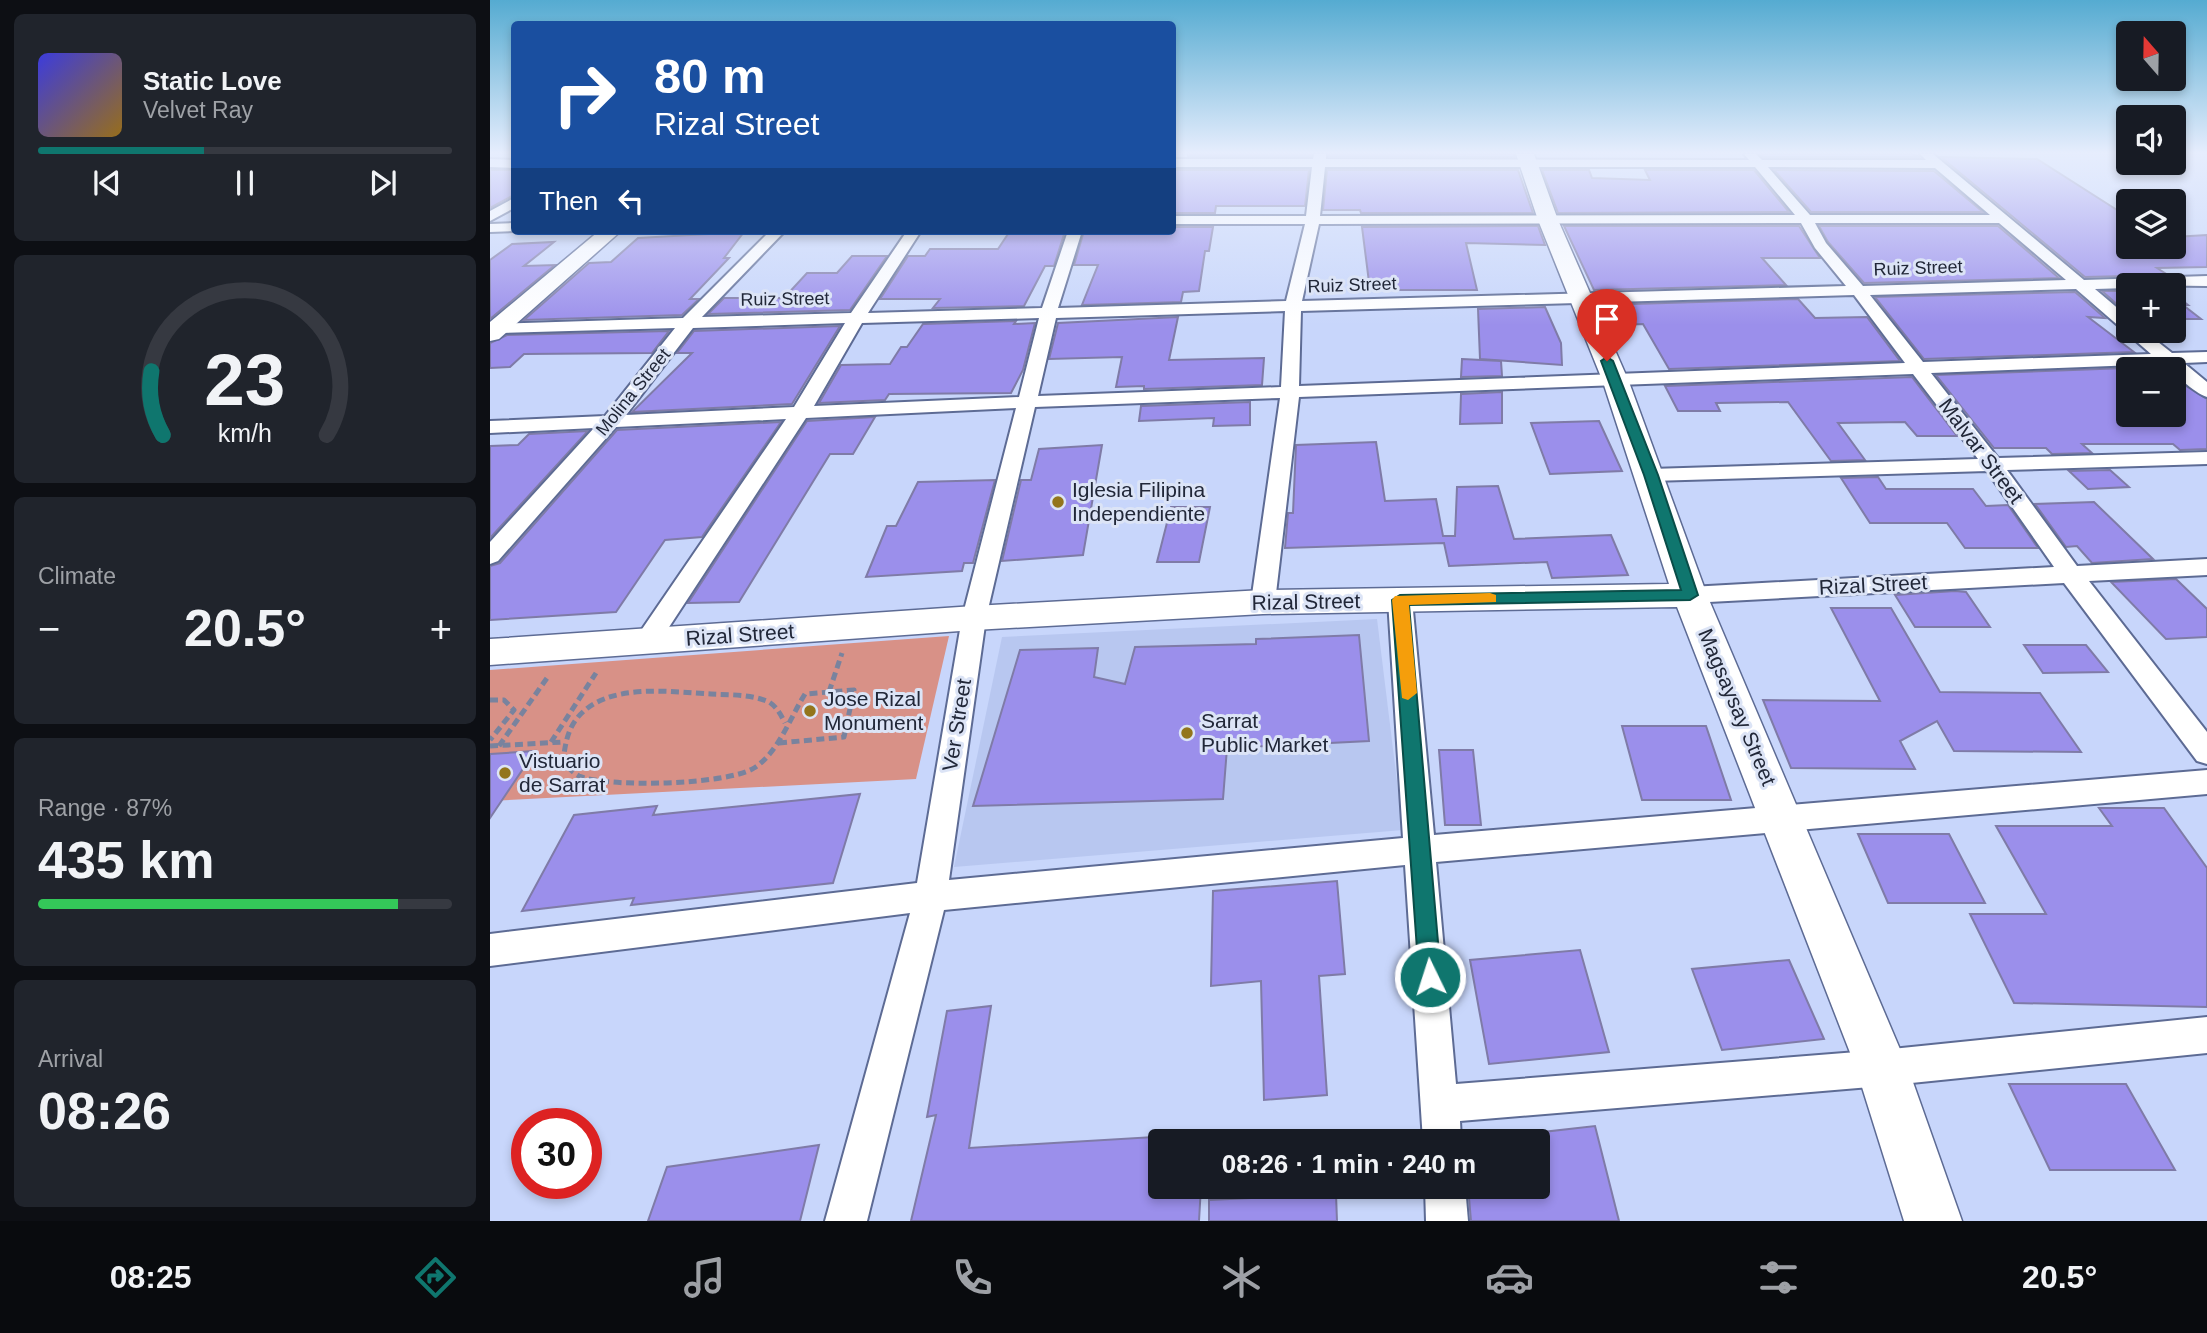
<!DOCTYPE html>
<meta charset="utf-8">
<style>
body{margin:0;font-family:Helvetica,sans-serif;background:#20242c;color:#f1f3f6;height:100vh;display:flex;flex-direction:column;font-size:26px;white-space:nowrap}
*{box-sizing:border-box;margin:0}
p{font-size:23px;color:#9ea1a6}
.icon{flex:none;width:38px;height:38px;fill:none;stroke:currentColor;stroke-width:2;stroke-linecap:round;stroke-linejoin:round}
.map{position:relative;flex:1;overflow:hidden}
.details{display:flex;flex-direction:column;gap:14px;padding:14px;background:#0d0f14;width:490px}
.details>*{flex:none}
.banner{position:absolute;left:21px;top:21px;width:665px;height:214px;border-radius:7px;box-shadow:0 4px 10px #0003;background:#1a4fa0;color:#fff;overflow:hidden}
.needle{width:46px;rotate:340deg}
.buttons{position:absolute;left:1626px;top:21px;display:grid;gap:14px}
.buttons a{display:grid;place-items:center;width:70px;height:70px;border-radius:7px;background:#171b24;box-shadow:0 4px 10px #0003;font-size:35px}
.speed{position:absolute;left:21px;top:1108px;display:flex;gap:14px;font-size:35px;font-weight:700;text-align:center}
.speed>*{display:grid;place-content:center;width:91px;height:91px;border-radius:50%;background:#171b24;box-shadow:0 4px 10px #0003;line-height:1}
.speed .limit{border:10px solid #d22;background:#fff;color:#111}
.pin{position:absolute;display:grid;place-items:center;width:60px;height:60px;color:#fff;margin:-72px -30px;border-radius:50% 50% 50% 0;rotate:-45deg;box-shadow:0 0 7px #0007}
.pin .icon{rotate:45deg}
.me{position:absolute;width:77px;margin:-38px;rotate:356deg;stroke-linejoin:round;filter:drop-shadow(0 0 5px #0008)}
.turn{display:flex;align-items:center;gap:24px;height:147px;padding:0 28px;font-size:32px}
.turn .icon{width:91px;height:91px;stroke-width:2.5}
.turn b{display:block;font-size:49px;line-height:60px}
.then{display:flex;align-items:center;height:66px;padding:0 28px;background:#0003;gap:14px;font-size:26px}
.big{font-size:52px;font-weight:800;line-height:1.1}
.details .tile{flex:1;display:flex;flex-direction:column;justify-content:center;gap:10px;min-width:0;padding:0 24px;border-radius:10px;background:#20242c}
.details .dial{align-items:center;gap:0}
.dial svg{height:182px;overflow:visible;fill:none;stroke:#363941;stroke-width:7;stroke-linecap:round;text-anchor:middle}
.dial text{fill:#f1f3f6;stroke:none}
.song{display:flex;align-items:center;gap:21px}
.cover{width:84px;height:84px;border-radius:10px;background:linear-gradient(135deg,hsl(240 70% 55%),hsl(40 70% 35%))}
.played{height:7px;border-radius:4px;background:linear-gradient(90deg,#0f766e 40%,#363941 40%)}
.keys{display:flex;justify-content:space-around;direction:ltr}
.heat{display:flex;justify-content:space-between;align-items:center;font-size:38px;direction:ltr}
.charge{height:10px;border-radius:5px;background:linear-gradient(90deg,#34c759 87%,#363941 0)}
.trip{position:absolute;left:658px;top:1129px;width:402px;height:70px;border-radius:7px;background:#171b24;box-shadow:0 4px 10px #0003;font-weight:800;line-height:70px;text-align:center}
.dock{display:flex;height:112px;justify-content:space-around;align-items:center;background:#090b0e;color:#9ea1a6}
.dock .icon{width:49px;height:49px}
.dock .selected{color:#0f766e}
.dock b{font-size:32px;color:#f1f3f6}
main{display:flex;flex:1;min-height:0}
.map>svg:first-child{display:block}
</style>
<main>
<section class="details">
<div class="tile">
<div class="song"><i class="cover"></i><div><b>Static Love</b><p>Velvet Ray</p></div></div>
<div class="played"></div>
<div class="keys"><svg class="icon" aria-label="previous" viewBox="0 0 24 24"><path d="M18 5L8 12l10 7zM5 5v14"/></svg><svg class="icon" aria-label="pause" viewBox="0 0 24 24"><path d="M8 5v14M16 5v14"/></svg><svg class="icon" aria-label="next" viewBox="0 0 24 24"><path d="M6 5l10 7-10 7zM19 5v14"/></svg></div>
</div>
<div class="tile dial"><svg viewBox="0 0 100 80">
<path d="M14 69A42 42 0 1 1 86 69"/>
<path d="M14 69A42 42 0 0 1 9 41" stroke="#0f766e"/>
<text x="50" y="56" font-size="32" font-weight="700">23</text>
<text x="50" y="72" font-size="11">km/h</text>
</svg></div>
<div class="tile"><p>Climate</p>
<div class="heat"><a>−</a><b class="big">20.5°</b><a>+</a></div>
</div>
<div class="tile"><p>Range · 87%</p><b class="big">435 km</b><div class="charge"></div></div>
<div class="tile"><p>Arrival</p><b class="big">08:26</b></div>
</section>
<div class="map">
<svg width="1717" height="1221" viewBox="0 0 1717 1221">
<rect width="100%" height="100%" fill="#c8d6fb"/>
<polygon fill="#b8c7f0" points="887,619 913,830 464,867 512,637"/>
<polygon fill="#d89187" points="459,636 426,779 0,801 0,670"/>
<g fill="#9b8feb" stroke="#7f7ba7" stroke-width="2">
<rect x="698" y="154" width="123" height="2"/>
<polygon points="839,154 1024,154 1024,157 839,156"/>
<polygon points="1270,154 1422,154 1430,157 1273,157"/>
<polygon points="1451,157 1547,159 1638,217 1638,247 1684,247 1684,237 1717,235 1717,267 1667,268 1678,275 1595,277"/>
<polygon points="0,170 24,170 24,195 0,208"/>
<polygon points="682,170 819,170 815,206 726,206 725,213 682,213"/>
<polygon points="837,170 1028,170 1043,213 871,213 870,210 833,210"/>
<polygon points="1052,170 1099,170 1102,178 1160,180 1155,170 1264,170 1299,212 1068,213"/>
<polygon points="1284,170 1444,171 1493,212 1321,212"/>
<polygon points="1048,226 1055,245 976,243 987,290 880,290 872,227"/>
<polygon points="1074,226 1309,226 1330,258 1272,258 1296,285 1104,290"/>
<polygon points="1329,226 1508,226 1569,278 1374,283 1338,242"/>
<polygon points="682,227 723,227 719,251 715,251 709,291 693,292 691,302 592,305 608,265 584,265 594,231 682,231"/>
<polygon points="520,231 575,231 564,266 555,266 534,306 443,308 450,299 390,299 418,256 435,256 440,249 508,249"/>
<polygon points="254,232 234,258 239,258 200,299 209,299 192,315 34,320 99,263 121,262 148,238"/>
<polygon points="64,242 34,266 65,265 0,319 0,260 22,244"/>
<polygon points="362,256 397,256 360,310 218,314 234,298 294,298 317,273 347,273"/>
<polygon points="1612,291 1638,291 1638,314"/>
<polygon points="1585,292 1615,318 1598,317 1644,352 1434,359 1385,297"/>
<polygon points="1684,294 1698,305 1693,305 1711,319 1684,319"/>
<polygon points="1308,299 1325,318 1377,317 1410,361 1179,369 1153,324 1122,325 1111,305"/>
<polygon points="1055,307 1071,343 1072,365 990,359 988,309"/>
<polygon points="688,317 679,360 774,358 772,385 654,389 654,386 626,387 632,357 559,359 568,323"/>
<polygon points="526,321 524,324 545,323 533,370 521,393 399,394 395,400 329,403 351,365 400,364 411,347 417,347 433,324"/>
<polygon points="350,326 302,404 142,412 202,353 187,353 204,331"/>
<polygon points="179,331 162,353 34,354 20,367 0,368 0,343 17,335"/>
<polygon points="972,359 1011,361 1012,376 971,377"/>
<polygon points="1664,367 1667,369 1638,369 1638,415 1684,415 1684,381 1688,381 1717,399 1717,449 1690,450 1683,444 1592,444 1602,453 1562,454 1556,448 1504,448 1446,375"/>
<polygon points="1422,377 1467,436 1427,436 1415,422 1348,423 1375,460 1341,461 1298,402 1226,403 1230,411 1188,411 1175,386"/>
<polygon points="1012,392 1012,423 970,424 971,394"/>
<polygon points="760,402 760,425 723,426 724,418 649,421 651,406"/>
<polygon points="385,417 363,454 340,454 249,602 198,603 317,421"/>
<polygon points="1109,421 1132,471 1060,474 1041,423"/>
<polygon points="291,422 212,537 175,540 126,612 0,620 0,566 10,563 127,430"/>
<polygon points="98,431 0,538 0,446 28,445 39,434"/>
<polygon points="886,442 895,501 946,499 953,536 965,536 967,487 1008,486 1024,539 1121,535 1138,575 1062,578 1057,562 959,566 954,543 795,548 798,513 803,513 806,445"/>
<polygon points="612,445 593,555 512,561 531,480 541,480 549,449"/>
<polygon points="1620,470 1639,487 1598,489 1579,471"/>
<polygon points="1388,477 1396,489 1483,489 1496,506 1518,505 1548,548 1475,548 1457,523 1380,523 1351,478"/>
<polygon points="505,480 483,563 474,563 472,571 376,577 397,526 406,526 428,482"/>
<polygon points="1604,502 1663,559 1602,563 1587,546 1576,547 1545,504"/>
<polygon points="681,507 720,507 709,562 667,562"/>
<polygon points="1686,579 1717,609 1717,637 1676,639 1621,582"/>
<polygon points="1465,591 1476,592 1500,627 1425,627 1405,595"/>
<polygon points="1341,608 1401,608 1450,692 1550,693 1591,752 1464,751 1447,721 1410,741 1425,769 1301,768 1273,700 1390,701"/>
<polygon points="869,635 879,741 737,748 733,799 483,806 530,650 608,648 604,677 635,684 645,647 766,644 766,639"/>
<polygon points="1534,645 1596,645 1618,672 1553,673"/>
<polygon points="1132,726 1216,726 1241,800 1152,800"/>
<polygon points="949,750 983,750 991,825 955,825"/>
<polygon points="45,751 0,818 0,754"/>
<polygon points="370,794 343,883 141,905 144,898 32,911 84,815 167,806 163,815"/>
<polygon points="1609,808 1674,808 1717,868 1717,1007 1524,1003 1480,914 1556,914 1506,826 1622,826"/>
<polygon points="1368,834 1459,834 1495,903 1398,903"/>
<polygon points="847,881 855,974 829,976 837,1095 774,1100 771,981 721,986 723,891"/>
<polygon points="1090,950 1119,1052 999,1064 980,960"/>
<polygon points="1299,960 1334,1039 1232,1050 1202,969"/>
<polygon points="501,1006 479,1148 714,1134 713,1141 670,1141 670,1186 711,1186 709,1221 421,1221 446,1115 437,1117 457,1011"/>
<polygon points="1519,1084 1636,1084 1685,1170 1560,1170"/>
<polygon points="1105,1126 1129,1221 981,1221 978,1186 1048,1186 1048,1141 974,1141"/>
<polygon points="329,1145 310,1221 158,1221 177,1167"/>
<polygon points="846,1194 847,1221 719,1221 719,1200"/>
</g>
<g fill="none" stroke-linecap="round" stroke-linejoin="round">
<g stroke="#5d6b94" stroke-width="4">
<g id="street">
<path d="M 824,154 L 836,154 L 836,159 L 1259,160 L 1254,154 L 1266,154 L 1272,160 L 1436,160 L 1430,154 L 1443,154 L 1594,280 L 1717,276 L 1717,286 L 1638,285 L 1638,288 L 1605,289 L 1638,317 L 1638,331 L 1654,331 L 1682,353 L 1717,352 L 1717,362 L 1694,363 L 1717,382 L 1717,397 C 1704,393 1683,372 1673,364 L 1441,373 L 1508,458 L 1717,452 L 1717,464 L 1517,470 L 1587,566 L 1717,559 L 1717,575 L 1599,581 L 1717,732 L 1717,764 L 1707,761 L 1574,583 L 1200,603 L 1191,601 L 1188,595 L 1191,589 L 1200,587 L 1564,567 L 1497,471 L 1161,481 L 1151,475 L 1161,469 L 1488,459 L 1423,374 L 809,397 L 785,602 L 782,608 L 764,608 L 761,602 L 790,398 L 545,407 L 496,618 L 459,880 L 913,838 L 898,600 L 901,594 L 919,594 L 922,600 L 944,835 L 1717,770 L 1717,794 L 946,862 L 966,1084 L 1392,1050 L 1717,1017 L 1717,1053 L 1392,1086 L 970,1121 L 971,1141 L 933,1141 L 915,865 L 454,910 L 377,1221 L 335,1221 L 420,913 L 0,966 L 0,934 L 427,883 L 472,618 L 526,408 L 316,418 L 166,647 L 157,650 L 148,647 L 144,641 L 148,635 L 296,419 L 126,427 L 8,561 L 0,564 L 0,542 L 104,428 L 0,433 L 0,421 L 115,416 L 185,328 L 7,333 L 1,332 L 1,324 L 193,318 L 280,231 L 295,231 L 212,317 L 361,313 L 417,231 L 431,231 L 378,313 L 552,308 L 578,231 L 592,231 L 568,308 L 796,301 L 815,224 L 682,224 L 682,216 L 816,216 L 822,167 L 682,167 L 682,159 L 823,159 ZM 835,167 L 1265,167 L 1305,215 L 830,216 ZM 1278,167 L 1445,168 L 1500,215 L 1320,215 ZM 1311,223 L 1325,248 L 1356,286 L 812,301 L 829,224 ZM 1325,223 L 1509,223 L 1576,280 L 1373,286 L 1336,243 ZM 1586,289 L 1661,354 L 1433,362 L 1380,295 ZM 1364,295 L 1415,363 L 809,386 L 811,311 ZM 795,311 L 791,387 L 548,396 L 566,318 ZM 549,318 L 529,397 L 324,406 L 372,323 ZM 355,323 L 304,407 L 136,415 L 203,328 Z"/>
<polygon points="0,159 24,160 24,168 0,167"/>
<polygon points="24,198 24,208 0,221 0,211"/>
<polygon points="24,223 25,231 0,232 0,224"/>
<polygon points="935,1186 975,1186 978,1221 936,1221"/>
</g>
</g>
<g stroke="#5d6b94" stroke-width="3">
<g id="secondary">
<polygon points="1026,154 1044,154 1068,220 1139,382 1217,595 1418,1068 1472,1221 1414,1221 1366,1068 1187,607 773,614 484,630 0,665 0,639 484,606 773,590 1179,584 1113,382 1048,220"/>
<polygon points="109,231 131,231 9,339 0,341 0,322"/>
</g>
</g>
<g stroke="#79839e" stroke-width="5" stroke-dasharray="8 4.5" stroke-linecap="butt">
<polyline points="339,692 352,653"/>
<polyline points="0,700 14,700 24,710 0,740"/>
<polyline points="61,742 106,673"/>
<path d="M 289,743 L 354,737 L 364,690 L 315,694 C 300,718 288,753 264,768 C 237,785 118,788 89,776 C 83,773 78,767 73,762 C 75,746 77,730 88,717 C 118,682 180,692 221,694 C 240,695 261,694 279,702 C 287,707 291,715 295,723"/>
<polyline points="0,746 73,742"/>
<polyline points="9,746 57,678"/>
</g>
<use href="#street" fill="#fff" fill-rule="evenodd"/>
<use href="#secondary" fill="#fff" fill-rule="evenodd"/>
</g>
<linearGradient id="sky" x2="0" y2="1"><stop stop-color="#55abd1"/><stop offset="0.47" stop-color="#e6edfd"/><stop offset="1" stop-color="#e6edfd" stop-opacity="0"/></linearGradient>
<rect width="1717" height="325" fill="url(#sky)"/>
<polygon fill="#0f766e" stroke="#0a4d48" stroke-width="2" points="1117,357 1123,361 1168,475 1208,595 1200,600 919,605 951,977 948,984 940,988 932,984 929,977 902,600 910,595 1191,590 1154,475 1111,361"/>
<polygon fill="#f59e0b" points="1000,593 1006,595 1006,602 919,605 927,693 918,700 912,698 902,600 905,596"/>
<g fill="#93751c" stroke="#dce4f6" stroke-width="2.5">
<circle cx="568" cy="502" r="7"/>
<circle cx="320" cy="711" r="7"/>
<circle cx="697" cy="733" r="7"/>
<circle cx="15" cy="773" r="7"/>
</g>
<g text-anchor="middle" stroke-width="6" stroke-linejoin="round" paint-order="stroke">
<g font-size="18" fill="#212738" stroke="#dce4f6">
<text transform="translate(1428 268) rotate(-2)" y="6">Ruiz Street</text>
<text transform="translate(862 285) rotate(-2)" y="6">Ruiz Street</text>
<text transform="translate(295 299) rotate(-1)" y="6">Ruiz Street</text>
<text transform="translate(143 392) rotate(-51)" y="6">Molina Street</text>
</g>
<g font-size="21" fill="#212738" stroke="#dce4f6">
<text transform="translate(1491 451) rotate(53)" y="7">Malvar Street</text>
<text transform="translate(1383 585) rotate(-3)" y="7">Rizal Street</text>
<text transform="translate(816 602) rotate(-1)" y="7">Rizal Street</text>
<text transform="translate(250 635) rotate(-4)" y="7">Rizal Street</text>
<text transform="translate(1247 707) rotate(67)" y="7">Magsaysay Street</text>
<text transform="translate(467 725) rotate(-81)" y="7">Ver Street</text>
</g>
<g font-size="21" fill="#212738" stroke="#dce4f6" text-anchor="start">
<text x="582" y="497">Iglesia Filipina<tspan x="582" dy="24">Independiente</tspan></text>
<text x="334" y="706">Jose Rizal<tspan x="334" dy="24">Monument</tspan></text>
<text x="711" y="728">Sarrat<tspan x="711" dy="24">Public Market</tspan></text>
<text x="29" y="768">Vistuario<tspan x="29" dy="24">de Sarrat</tspan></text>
</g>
</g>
</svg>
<div class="buttons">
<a><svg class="needle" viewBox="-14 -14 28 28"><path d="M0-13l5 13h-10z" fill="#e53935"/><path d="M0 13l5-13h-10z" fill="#9ea1a6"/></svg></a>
<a><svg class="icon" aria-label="sound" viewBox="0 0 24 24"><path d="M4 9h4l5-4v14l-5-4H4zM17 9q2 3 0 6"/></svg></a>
<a><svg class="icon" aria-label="layers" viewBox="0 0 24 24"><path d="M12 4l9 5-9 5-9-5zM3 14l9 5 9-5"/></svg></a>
<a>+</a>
<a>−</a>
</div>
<div class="speed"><div class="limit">30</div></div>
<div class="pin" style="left:1117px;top:361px;background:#d93025"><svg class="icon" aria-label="arrive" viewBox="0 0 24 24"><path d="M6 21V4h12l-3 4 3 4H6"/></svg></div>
<svg class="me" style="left:940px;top:977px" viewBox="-20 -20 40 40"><circle r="17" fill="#0f766e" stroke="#fff" stroke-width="3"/><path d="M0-11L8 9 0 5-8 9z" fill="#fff"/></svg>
<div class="trip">08:26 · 1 min · 240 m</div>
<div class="banner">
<div class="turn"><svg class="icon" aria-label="right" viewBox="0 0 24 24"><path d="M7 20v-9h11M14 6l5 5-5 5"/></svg><div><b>80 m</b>Rizal Street</div></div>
<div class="then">Then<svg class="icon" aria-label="left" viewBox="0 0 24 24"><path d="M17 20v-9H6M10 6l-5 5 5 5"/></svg></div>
</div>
</div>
</main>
<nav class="dock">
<b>08:25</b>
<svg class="icon selected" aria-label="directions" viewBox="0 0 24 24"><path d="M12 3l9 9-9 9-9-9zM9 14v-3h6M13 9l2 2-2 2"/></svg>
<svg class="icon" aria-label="music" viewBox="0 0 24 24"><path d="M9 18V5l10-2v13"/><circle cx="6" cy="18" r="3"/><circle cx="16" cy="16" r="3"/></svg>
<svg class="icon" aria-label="phone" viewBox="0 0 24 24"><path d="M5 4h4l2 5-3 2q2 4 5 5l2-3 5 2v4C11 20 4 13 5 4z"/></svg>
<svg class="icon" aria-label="climate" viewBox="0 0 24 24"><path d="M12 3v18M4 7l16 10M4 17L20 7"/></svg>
<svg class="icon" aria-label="car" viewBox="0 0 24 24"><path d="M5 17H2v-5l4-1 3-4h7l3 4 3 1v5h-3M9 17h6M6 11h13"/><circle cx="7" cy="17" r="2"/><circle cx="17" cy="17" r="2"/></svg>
<svg class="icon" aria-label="filters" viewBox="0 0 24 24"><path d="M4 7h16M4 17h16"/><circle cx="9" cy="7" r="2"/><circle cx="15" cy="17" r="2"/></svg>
<b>20.5°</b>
</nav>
